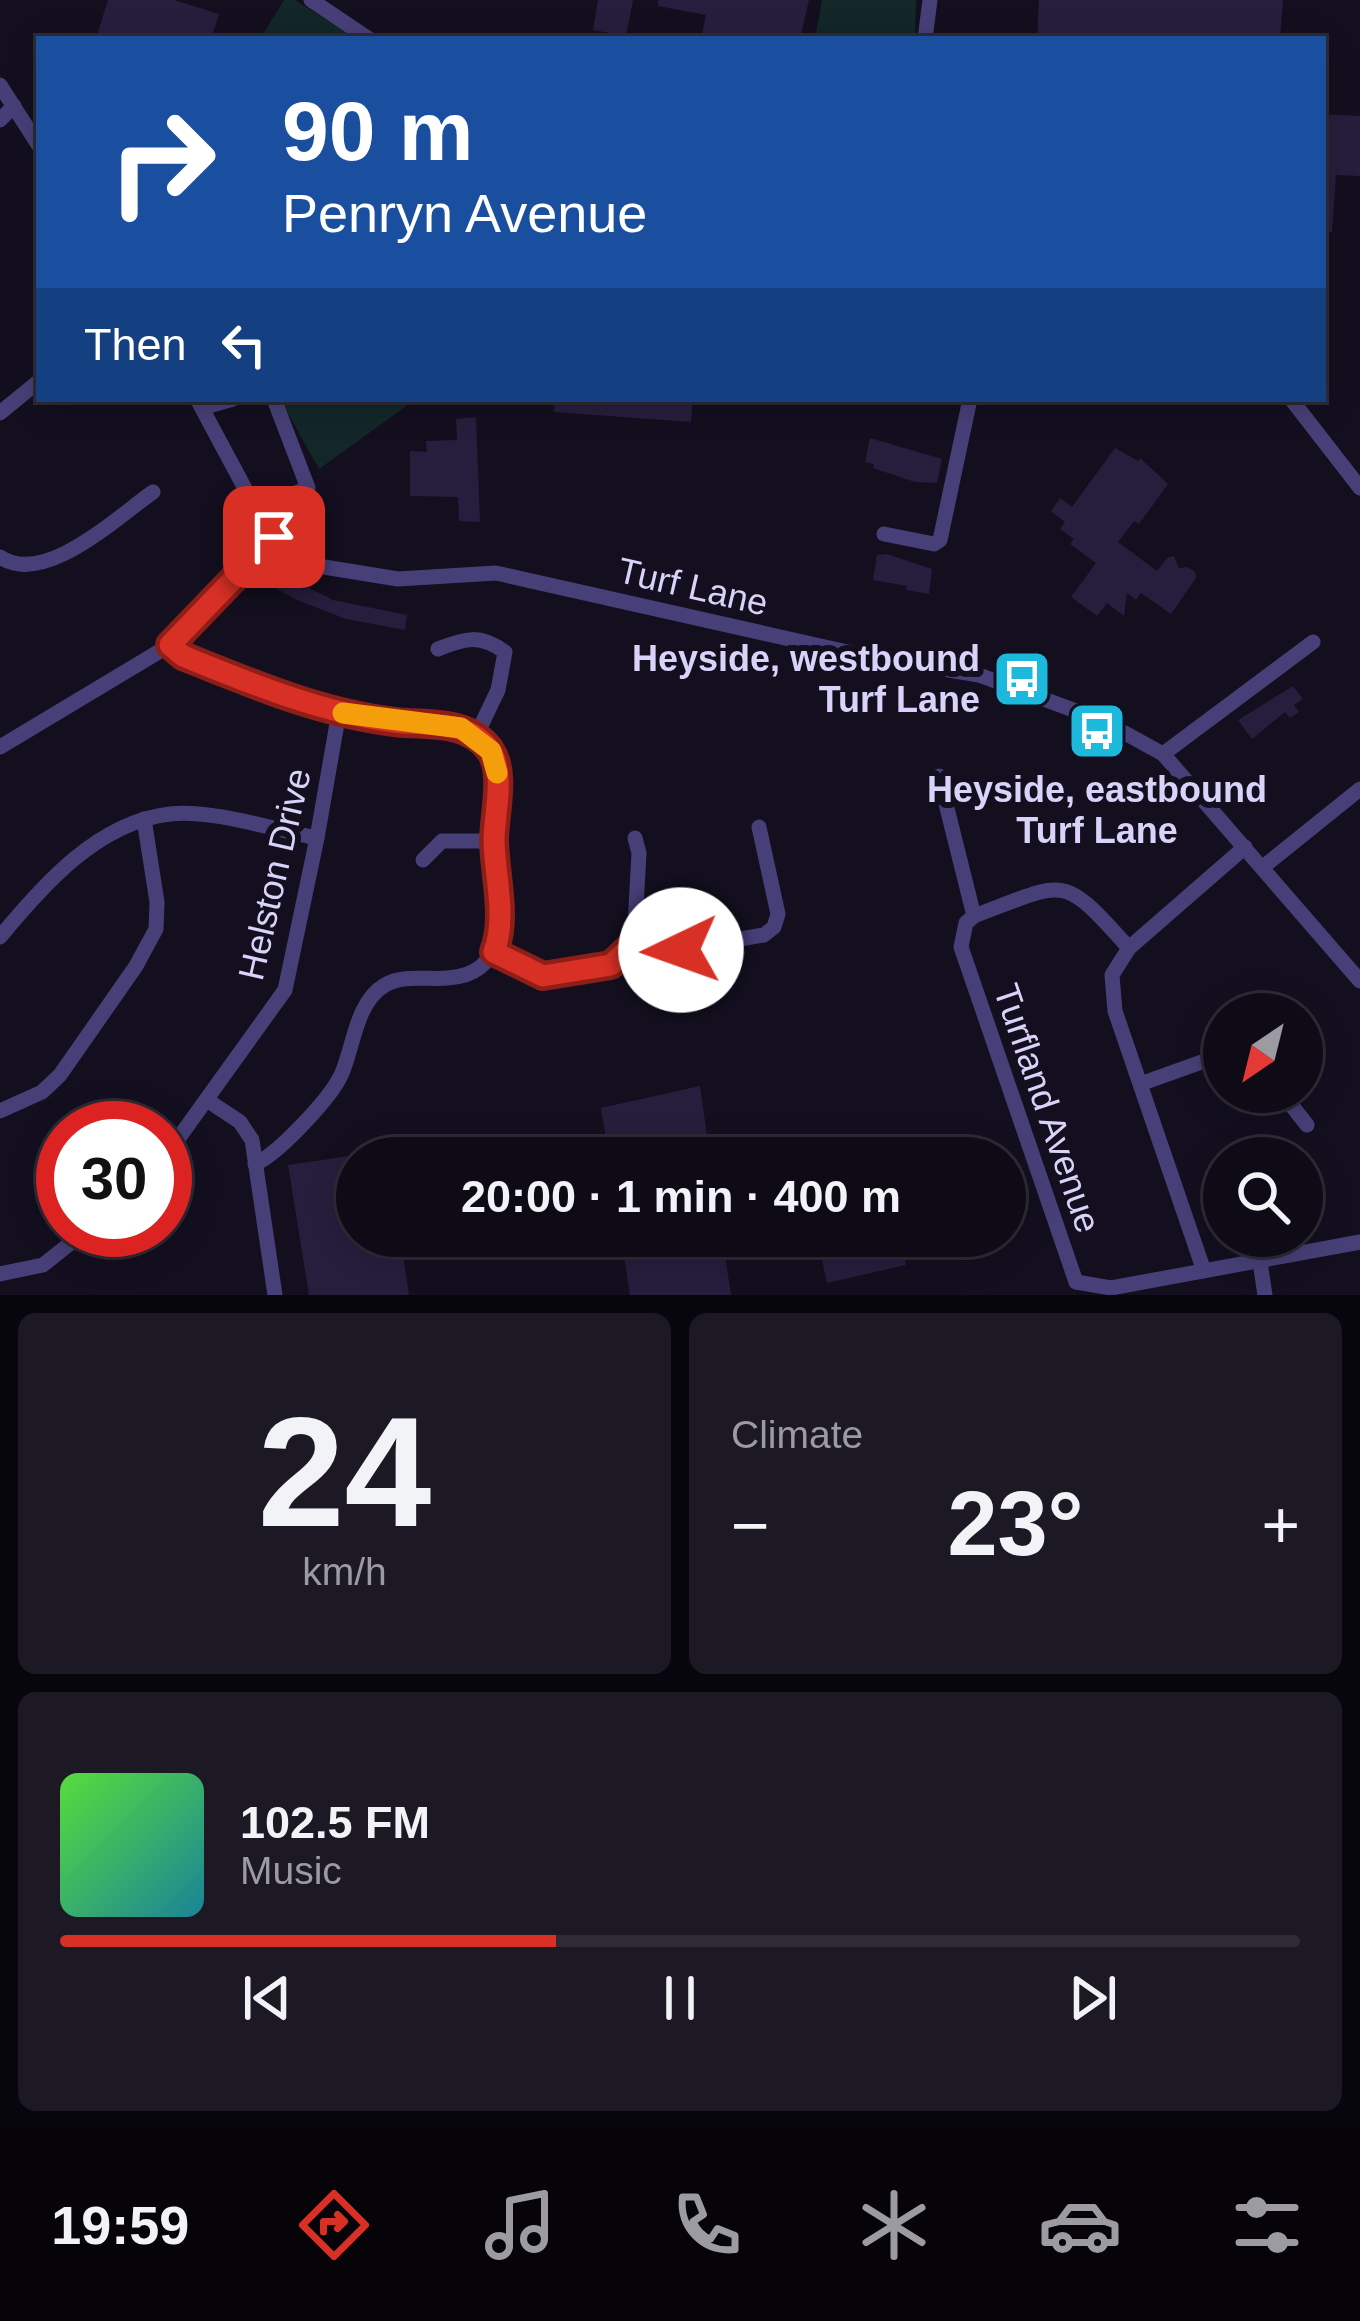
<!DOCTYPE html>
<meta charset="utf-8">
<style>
body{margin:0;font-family:Helvetica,sans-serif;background:#1c1924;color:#f1f3f6;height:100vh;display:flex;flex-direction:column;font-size:45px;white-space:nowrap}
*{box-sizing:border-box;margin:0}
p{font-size:39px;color:#9b9ba1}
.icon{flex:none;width:66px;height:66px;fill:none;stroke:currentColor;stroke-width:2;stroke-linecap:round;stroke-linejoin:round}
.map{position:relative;height:1295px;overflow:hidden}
.details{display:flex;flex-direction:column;gap:18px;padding:18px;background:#08060d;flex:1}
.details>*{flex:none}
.top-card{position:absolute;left:36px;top:36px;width:1290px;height:366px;border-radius:0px;box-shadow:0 6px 30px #0003,0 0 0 3px #2e2b36;background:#1a4fa0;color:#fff;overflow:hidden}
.needle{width:78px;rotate:215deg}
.tools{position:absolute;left:1203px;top:993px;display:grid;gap:24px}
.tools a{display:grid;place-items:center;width:120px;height:120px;border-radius:50%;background:#0e0b17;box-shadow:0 6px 30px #0003,0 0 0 3px #2e2b36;font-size:60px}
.speed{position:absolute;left:36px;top:1101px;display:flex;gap:24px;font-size:60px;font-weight:700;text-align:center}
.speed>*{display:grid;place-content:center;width:156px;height:156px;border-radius:50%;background:#0e0b17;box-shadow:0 6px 30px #0003,0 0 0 3px #2e2b36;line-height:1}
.speed .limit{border:18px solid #d22;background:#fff;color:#111}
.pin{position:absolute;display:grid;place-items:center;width:102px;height:102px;color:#fff;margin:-51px;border-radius:24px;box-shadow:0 6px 18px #0006}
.me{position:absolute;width:132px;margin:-66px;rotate:267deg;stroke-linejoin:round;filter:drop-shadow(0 0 9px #0008)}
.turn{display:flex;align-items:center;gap:42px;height:252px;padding:0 48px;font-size:54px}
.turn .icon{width:156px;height:156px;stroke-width:2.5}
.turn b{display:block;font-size:84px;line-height:102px}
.then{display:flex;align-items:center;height:114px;padding:0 48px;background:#0003;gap:24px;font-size:45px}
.big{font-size:90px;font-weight:800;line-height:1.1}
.details .tile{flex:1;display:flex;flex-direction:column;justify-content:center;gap:18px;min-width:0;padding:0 42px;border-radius:18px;background:#1c1924}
.details .dial{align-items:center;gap:0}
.dial b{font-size:156px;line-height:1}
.song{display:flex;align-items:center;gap:36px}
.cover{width:144px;height:144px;border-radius:18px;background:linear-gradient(135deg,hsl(110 70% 55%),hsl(190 70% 35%))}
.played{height:12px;border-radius:6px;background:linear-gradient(90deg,#d93025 40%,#2e2b36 40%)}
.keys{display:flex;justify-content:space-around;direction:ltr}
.heat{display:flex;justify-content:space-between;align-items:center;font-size:66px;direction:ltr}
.details .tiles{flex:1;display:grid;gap:18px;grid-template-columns:1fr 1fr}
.tile:last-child{grid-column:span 2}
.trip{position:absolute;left:336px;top:1137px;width:690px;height:120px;border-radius:60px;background:#0e0b17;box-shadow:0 6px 30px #0003,0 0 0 3px #2e2b36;font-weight:800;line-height:120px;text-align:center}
.tab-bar{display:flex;height:192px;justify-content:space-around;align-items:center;background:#060409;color:#9b9ba1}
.tab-bar .icon{width:84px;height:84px}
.tab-bar .on{color:#d93025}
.tab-bar b{font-size:54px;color:#f1f3f6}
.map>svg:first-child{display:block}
</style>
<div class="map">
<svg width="1360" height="1295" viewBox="0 0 1360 1295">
<rect width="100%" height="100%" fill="#130f1f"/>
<g fill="#132728">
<polygon points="284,0 295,0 356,39 260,39"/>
<polygon points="822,0 916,0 915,39 815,39"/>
<polygon points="280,399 416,399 319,469"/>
</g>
<g fill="#271e3d">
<polygon points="108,0 174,0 219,14 211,39 96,39"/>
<polygon points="598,0 633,0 626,36 593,30"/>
<polygon points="658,0 809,0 800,39 701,39 706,15 658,6"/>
<polygon points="1039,0 1283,0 1280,39 1037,39"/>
<polygon points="1323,114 1360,116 1360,176 1336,175 1332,232 1323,232"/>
<polygon points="555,399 693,399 691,422 554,412"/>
<polygon points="476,417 480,522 459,521 458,497 410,496 410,451 427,452 426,441 457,440 456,419"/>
<polygon points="870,438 942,459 937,483 915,482 873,468 874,464 865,462"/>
<polygon points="1115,448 1138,461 1140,458 1168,484 1139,524 1134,521 1118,542 1157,571 1167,558 1174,556 1179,568 1188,567 1195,572 1196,578 1171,614 1141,593 1136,600 1127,593 1124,616 1107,603 1097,616 1071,597 1096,563 1070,544 1074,539 1060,529 1065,522 1051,511 1060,498 1072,507"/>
<polygon points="887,554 932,569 929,594 906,590 907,586 873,580 877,555"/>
<polygon points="275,571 333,600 407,615 405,630 346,619 297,600 268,584"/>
<polygon points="1293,686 1303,699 1294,705 1299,712 1290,718 1285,712 1252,739 1238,720"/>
<polygon points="700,1086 710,1158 609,1158 601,1108"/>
<polygon points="357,1155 357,1236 400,1236 409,1295 309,1295 288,1165"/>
<polygon points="621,1236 722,1236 731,1295 630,1295"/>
<polygon points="817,1236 899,1236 906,1265 827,1283"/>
</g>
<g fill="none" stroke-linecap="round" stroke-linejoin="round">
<g stroke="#474078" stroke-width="15">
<polyline points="311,0 369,39"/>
<polyline points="925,39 930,0"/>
<polyline points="0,85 39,146"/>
<polyline points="0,120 14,106"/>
<polyline points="197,399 264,524 285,546 324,567 398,579 496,573 865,656 979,675 1103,721 1163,754 1360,981"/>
<polyline points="1291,399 1360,488"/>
<polyline points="202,408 233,399"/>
<polyline points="0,413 39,381"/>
<polyline points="254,510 308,488 274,399"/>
<polyline points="884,534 934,544 940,540 970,399"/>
<path d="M 0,557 C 44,587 116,518 153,492"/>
<path d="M 170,645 C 210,680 338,714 392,722 C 416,725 443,721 465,730 C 475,734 486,744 492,754 C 504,775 495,811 494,835 C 493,885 524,972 448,978 C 428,980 403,974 385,985 C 356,1002 354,1045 342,1073 C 332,1097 278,1154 255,1164"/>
<path d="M 438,649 C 466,638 480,634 505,652 L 498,690 L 476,736"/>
<polyline points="0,747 170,645 274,537"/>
<polyline points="1163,754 1313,642"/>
<polyline points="939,776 974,916 966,923 961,947 1076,1282 1111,1288 1360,1242"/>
<polyline points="423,860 442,841 494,841"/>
<polyline points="1263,867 1360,789"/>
<path d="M 974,916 C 1067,881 1061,872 1129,948"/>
<path d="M 0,937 C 43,885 98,822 170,814 C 212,809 275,830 317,838"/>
<polyline points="634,943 639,853 635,838"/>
<polyline points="493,952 543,975 611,965 634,943 681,949 764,935 774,927 778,914 759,827"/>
<polyline points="1143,1083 1224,1054"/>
<polyline points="1281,1092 1307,1125"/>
<polyline points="207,1100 240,1122 252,1140 275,1295"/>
<polyline points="0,1111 42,1092 60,1075 136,966 156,929 157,902 144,819"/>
<polyline points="165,1157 285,990 317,838 339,712"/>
<polyline points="1260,1262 1265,1295"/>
<polyline points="1204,1271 1115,1011 1112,975 1129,948 1245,847"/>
<polyline points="0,1274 43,1265 87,1230"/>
</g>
</g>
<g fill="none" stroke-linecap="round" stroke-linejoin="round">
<g stroke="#8d1f18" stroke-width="30">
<path id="route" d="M 274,537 L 170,645 L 183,656 C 252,684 321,713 395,722 C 428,726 467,719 490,750 C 506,773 494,814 494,841 C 495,878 507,917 494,952 L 543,976 L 611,965 L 634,943 L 681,950"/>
</g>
<use href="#route" stroke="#d93025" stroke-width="21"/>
<polyline stroke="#f59e0b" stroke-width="21" points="343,713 461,728 491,751 497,773"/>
</g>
<defs>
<g id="bus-square" transform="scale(3)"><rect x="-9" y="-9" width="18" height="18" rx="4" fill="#1cb9dc" stroke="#130f1f"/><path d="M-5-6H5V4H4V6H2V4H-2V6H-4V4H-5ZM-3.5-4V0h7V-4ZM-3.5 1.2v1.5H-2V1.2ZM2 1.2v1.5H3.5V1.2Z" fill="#fff"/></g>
</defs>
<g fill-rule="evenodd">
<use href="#bus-square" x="1022" y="679"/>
<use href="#bus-square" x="1097" y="731"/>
</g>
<g text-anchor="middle" stroke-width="12" stroke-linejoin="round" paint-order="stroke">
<g font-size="36" fill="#dad3f9" stroke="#130f1f">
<text transform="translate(693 586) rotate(13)" y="13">Turf Lane</text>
<text transform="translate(274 874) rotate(-77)" y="13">Helston Drive</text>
<text transform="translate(1048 1108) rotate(71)" y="13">Turfland Avenue</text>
</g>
<g font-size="36" font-weight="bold" fill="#dad3f9" stroke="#130f1f" text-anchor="end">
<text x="980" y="671">Heyside, westbound<tspan x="980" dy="41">Turf Lane</tspan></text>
<text x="1097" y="802" text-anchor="middle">Heyside, eastbound<tspan x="1097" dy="41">Turf Lane</tspan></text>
</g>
</g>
</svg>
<div class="tools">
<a><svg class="needle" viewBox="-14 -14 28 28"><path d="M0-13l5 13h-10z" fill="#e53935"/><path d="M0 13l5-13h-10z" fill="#9b9ba1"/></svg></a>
<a><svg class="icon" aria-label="search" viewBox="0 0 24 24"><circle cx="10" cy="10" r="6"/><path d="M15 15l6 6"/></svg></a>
</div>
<div class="speed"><div class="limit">30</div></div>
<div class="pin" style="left:274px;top:537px;background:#d93025"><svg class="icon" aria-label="arrive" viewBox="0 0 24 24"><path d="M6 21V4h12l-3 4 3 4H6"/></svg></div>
<svg class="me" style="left:681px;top:950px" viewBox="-20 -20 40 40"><circle r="19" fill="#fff"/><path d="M0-13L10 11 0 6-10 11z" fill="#d93025"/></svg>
<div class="trip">20:00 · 1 min · 400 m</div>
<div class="top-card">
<div class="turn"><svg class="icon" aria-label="right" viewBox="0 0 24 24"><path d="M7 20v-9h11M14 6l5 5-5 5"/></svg><div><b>90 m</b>Penryn Avenue</div></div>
<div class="then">Then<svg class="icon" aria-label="left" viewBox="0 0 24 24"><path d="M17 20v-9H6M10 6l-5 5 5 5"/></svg></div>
</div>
</div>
<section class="details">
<div class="tiles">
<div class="tile dial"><b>24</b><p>km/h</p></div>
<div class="tile"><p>Climate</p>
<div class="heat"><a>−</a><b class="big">23°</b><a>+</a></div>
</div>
<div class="tile">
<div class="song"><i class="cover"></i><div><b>102.5 FM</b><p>Music</p></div></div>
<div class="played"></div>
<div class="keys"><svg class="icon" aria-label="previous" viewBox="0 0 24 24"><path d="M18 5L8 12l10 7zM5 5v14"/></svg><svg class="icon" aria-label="pause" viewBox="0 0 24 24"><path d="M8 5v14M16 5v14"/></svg><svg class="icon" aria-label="next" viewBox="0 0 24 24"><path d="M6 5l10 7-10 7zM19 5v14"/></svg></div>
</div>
</div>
</section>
<nav class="tab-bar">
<b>19:59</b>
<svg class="icon on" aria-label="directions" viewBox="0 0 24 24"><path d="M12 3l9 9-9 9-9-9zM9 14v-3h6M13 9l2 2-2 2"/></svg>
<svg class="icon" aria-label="music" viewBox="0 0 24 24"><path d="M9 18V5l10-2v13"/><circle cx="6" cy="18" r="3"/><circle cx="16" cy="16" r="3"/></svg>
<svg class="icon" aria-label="phone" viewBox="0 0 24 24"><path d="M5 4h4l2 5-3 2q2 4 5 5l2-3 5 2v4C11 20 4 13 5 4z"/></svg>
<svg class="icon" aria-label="climate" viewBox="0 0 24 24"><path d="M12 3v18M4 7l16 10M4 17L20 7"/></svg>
<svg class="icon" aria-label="car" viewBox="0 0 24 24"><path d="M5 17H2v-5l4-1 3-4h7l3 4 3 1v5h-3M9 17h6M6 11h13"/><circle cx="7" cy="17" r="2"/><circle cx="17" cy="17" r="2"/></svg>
<svg class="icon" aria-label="filters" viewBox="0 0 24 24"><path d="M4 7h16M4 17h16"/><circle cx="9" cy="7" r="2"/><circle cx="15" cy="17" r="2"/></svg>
</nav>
